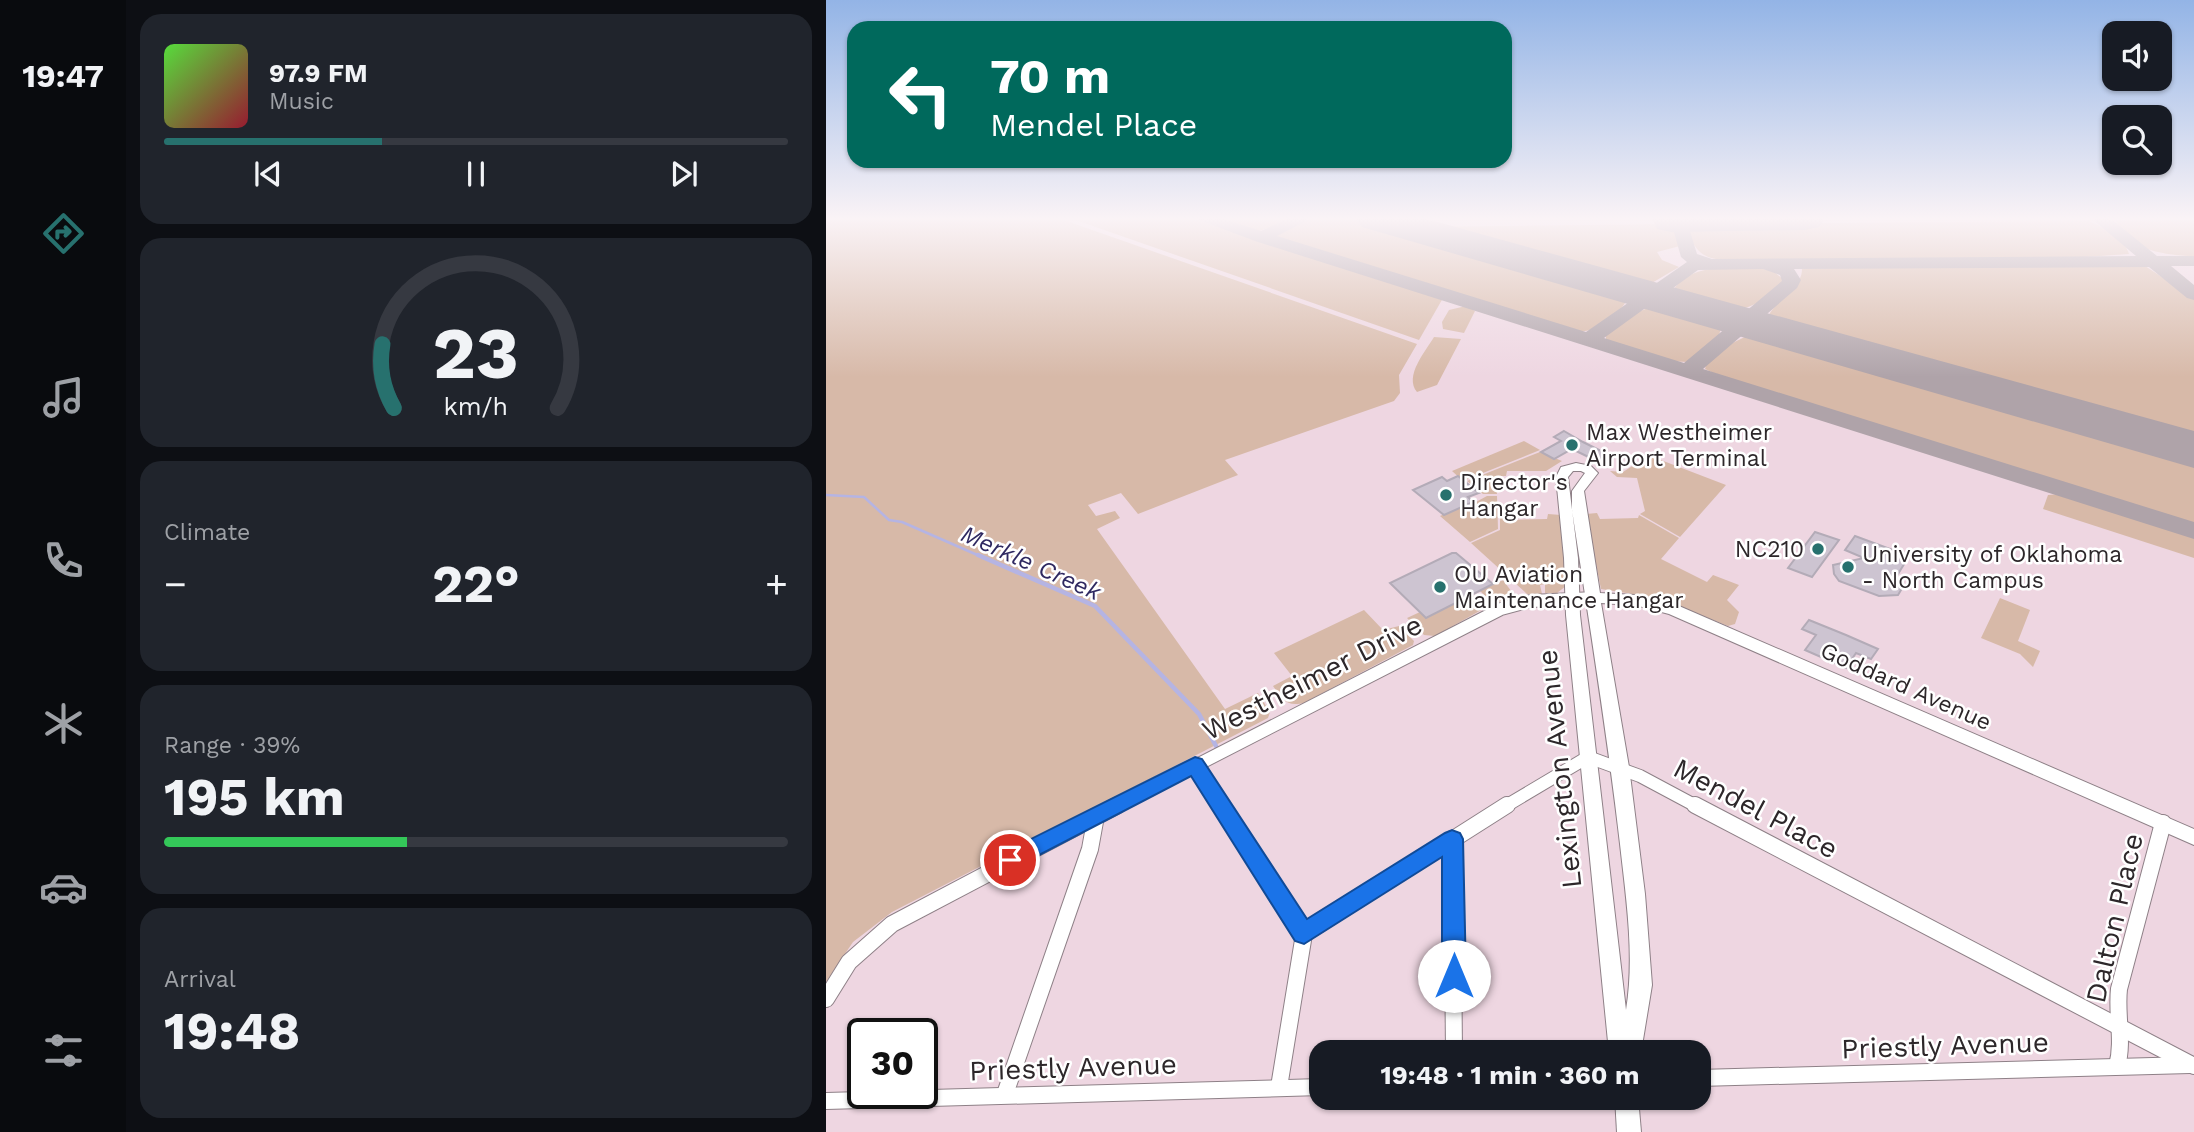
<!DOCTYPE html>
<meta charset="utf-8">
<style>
body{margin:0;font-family:"Work Sans",sans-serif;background:#20242c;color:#f1f3f6;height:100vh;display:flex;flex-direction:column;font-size:26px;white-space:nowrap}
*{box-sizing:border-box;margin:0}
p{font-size:23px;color:#9ea1a6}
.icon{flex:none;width:38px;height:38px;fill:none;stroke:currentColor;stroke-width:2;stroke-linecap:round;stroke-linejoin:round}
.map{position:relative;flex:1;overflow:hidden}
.side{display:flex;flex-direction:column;gap:14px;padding:14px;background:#0d0f14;width:700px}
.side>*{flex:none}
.banner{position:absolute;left:21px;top:21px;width:665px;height:147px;border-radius:21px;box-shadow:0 2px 5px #0004;background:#00695c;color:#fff;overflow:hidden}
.buttons{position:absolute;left:1276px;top:21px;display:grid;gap:14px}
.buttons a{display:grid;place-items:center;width:70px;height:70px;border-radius:14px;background:#171b24;box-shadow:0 2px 5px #0004;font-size:35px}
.speed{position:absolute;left:21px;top:1018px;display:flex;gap:14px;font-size:35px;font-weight:700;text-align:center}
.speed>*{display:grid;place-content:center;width:91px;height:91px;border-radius:50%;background:#171b24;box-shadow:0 2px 5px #0004;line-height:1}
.speed .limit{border:4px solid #111;border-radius:10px;background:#fff;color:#111}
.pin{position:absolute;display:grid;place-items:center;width:60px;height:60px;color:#fff;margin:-30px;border:4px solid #fff;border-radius:50%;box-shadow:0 2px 7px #0007}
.me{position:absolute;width:77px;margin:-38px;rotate:0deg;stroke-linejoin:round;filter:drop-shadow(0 0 5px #0008)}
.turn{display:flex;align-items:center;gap:24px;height:147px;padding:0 28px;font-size:32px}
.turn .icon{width:91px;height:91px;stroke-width:2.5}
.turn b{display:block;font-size:49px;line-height:60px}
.big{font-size:52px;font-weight:700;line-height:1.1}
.side .widget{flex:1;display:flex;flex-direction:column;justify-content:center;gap:10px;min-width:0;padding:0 24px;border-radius:21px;background:#20242c}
.side .dial{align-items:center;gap:0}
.dial svg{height:182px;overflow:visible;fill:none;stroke:#363941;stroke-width:7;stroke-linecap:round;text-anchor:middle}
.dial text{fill:#f1f3f6;stroke:none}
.song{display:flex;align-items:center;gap:21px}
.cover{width:84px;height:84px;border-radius:10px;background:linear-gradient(135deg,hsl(110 70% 55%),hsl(350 70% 35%))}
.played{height:7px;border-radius:4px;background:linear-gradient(90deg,#27716e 35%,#363941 35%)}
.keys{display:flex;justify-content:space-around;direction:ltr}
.heat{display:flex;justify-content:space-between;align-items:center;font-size:38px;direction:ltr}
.charge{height:10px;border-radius:5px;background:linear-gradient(90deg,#34c759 39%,#363941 0)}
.trip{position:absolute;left:483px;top:1040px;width:402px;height:70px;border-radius:21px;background:#171b24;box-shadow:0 2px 5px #0004;font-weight:700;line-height:70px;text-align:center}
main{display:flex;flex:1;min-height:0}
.tab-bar{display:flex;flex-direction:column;width:126px;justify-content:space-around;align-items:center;background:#090b0e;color:#9ea1a6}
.tab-bar .icon{width:49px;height:49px}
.tab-bar .current{color:#27716e}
.tab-bar b{font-size:32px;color:#f1f3f6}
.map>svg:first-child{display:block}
</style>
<main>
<nav class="tab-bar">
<b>19:47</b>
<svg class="icon current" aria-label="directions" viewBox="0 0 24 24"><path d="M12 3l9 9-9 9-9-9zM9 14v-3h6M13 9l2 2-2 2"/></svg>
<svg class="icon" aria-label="music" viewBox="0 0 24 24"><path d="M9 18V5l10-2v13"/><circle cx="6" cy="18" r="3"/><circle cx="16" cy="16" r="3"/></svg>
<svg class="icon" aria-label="phone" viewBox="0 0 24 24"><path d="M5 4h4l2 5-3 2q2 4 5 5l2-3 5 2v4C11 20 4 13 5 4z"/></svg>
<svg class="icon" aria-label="climate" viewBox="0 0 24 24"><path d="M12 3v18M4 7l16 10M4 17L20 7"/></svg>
<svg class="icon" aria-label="car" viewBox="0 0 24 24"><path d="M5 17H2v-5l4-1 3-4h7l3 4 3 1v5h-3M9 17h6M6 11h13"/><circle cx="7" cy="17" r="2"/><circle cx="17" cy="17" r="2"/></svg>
<svg class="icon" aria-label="filters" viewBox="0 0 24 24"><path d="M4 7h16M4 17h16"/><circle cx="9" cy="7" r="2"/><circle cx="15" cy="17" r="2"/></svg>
</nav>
<section class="side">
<div class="widget">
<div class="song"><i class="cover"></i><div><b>97.9 FM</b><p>Music</p></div></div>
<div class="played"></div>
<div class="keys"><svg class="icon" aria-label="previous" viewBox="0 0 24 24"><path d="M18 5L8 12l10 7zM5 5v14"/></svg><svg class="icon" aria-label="pause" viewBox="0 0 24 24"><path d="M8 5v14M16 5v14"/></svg><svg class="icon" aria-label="next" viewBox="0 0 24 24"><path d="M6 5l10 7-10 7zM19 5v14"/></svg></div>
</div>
<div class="widget dial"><svg viewBox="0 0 100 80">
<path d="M14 69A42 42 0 1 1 86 69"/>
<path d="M14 69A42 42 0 0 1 9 41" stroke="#27716e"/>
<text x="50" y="56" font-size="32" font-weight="700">23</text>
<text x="50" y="72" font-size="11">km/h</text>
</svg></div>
<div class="widget"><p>Climate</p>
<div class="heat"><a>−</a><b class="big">22°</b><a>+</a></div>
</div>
<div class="widget"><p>Range · 39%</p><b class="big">195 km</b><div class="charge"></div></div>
<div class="widget"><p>Arrival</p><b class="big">19:48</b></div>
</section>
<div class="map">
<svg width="1368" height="1132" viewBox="0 0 1368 1132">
<rect width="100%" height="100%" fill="#f3e4eb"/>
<path fill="#eed6e1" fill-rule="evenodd" d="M 0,218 L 1368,218 L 1368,1132 L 0,1132 ZM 37,1034 L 96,1034 L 96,1094 L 37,1094 ZM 495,1052 L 873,1052 L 873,1097 L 495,1097 Z"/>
<g fill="#d7b9a8">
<polygon points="0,218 232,218 591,344 573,375 574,393 568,401 399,460 412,475 312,514 295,493 262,505 270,516 289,511 294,518 271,529 399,709 432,693 444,712 442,718 66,912 27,942 0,982"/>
<polygon points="244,218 365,218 617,298 593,340"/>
<polygon points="385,218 472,218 433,231"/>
<path d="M 484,218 L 526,218 L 802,298 C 792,317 770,334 748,331 L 450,237 L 453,232 Z"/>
<path d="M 1368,220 L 1368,256 C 1342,256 1300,250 1290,221 Z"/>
<path d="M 1263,221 C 1278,228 1298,237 1303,254 L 1244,258 L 905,261 C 881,259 871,256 862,232 L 865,224 Z"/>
<polygon points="846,224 854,246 831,252 836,260 853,267 819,287 603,227"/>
<path d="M 1190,263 L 1319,266 L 1368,298 L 1368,440 L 941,320 C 947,300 976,290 976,269 Z"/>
<path d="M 919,267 L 946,270 L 958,280 C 916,326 897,308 845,294 C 860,266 891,268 919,267 Z"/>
<polygon points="829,305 896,325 893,335 862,362 841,361 787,344 780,339 780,333 812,312"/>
<polygon points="640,306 649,311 638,333 617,329 616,322 623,310"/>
<path d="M 926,334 L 1368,461 L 1368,526 L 902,380 L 879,369 C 882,353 912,340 926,334 Z"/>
<path d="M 608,337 L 635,339 L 611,385 L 591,392 C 578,376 599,352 608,337 Z"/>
<polygon points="698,441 714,450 637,481 626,471"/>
<polygon points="714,452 736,461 720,471 681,471 680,476 670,476 671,494 657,494 641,481"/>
<polygon points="827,457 900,485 854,537 814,514 819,511 811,478 791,477 784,471 797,472 811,463 818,465"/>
<polygon points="1235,494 1368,536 1368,558 1217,509 1222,495"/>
<polygon points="661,496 671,496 672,529 644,542 614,516 634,507 637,509"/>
<polygon points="771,513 774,519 812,518 813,515 853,538 835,559 881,582 887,575 913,585 901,600 913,612 909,624 902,626 832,598 775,589 760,514"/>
<polygon points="674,514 682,515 683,520 721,519 722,514 735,515 740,586 731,593 719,593 719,584 714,585 716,594 701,594 645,543 674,530"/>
<polygon points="677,580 688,595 673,602 665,601 654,591"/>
<polygon points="646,594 659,608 609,636 598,635 581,618 594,612 601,618"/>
<polygon points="1174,598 1204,610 1192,641 1214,651 1207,667 1194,654 1155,638"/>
<path d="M 538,610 L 557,630 L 573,626 L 588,641 L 587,645 L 478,703 C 460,707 456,699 447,686 L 466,676 L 448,653 Z"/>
</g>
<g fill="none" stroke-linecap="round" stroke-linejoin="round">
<polyline stroke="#b5b4e3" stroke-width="2.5" points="0,495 38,497 63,520 76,522 156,557"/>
<polyline stroke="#b5b4e3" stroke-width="4.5" points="152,555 269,606 373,714 390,746"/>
<path fill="#afa3a9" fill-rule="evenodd" d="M 368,218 L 394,218 L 435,231 L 463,218 L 486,218 L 451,236 L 760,332 L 861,262 L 855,257 L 844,218 L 860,218 L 871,254 L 886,259 L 1310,256 L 1265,218 L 1284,218 L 1331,256 L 1368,256 L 1368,266 L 1345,266 L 1368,285 L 1368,300 L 1361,298 L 1323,267 L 968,269 L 975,280 L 971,288 L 877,369 L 1368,522 L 1368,539 L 429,241 ZM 937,269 L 954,275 L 956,281 L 858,363 L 778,338 L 872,270 Z"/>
<g fill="#afa3a9" fill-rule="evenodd">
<polygon points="530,218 597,218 1368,431 1368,468 536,227"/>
<polygon points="826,218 999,218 993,227 979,230 845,232 831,229"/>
</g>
</g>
<g fill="#cdc4d1" stroke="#b3abb7" stroke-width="2">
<polygon points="738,431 757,442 787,457 777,464 746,449 728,459 715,452 735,441 728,437"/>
<polygon points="632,476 653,493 642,497 647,502 618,515 587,490 616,477 621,481"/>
<polygon points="989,532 1013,540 986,577 962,568"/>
<polygon points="1029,536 1083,556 1069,579 1075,590 1072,595 1053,596 1013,581 1008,574 1007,565 1038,558 1019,550"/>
<polygon points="626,553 630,553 667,584 600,618 564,583"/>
<polygon points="983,620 1020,635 1052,649 1045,659 1030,653 1020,668 979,650 990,635 976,629"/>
</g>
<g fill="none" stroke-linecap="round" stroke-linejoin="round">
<g stroke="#8e8087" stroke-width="14">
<g id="minor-far1">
<polyline points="369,765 396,807"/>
<polyline points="289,807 675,609 705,601 769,598"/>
<polyline points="678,807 762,757 814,776 872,807"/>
</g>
</g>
<g stroke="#8e8087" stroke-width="18">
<g id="minor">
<polyline points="395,805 478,934 453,1087"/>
<polyline points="869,805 1368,1066"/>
<polyline points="626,839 628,1052"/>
<polyline points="478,934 681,805"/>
<polyline points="0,999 23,962 66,924 292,805"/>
<path d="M 1291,1066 C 1298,1041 1290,1015 1293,989 L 1337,823"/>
<polyline points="873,1078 1364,1065"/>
<polyline points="179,1094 264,849 270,816"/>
<polyline points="0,1101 495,1087"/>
</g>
</g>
<g stroke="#8e8087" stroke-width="2">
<g id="tertiary">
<path d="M 750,463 L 765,466 L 772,473 L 758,491 L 774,593 L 809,595 L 853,606 L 1368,829 L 1368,845 L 843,614 L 809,605 L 775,603 L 803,767 L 819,894 L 826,985 L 815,1052 L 783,1052 L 740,615 L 738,558 L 730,477 L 735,467 ZM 747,471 L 755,471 L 759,473 L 746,491 L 746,510 C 763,621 781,732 794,844 C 800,898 809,956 800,1010 L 754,615 L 752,558 L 742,477 Z"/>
<polygon points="789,1097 812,1097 815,1132 791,1132"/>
</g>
</g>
<use href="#minor-far1" stroke="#fff" stroke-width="12"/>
<use href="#minor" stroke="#fff" stroke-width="16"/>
<use href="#tertiary" fill="#fff" fill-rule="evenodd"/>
</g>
<linearGradient id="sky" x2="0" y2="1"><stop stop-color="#93b4e6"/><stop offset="0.58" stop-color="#faf3f6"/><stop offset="1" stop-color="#faf3f6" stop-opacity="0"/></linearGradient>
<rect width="1368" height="377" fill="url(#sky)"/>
<polygon fill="#1a73e8" stroke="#114b97" stroke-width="2" points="369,757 376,759 481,919 619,833 626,830 634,833 637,839 640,976 636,984 628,988 619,984 616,976 616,857 478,944 469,941 365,776 192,866 184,869 177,866 174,860 177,853"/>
<g fill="#27716e" stroke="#fff" stroke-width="2.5">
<circle cx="746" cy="445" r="7"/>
<circle cx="620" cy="495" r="7"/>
<circle cx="992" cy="549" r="7"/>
<circle cx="1022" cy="567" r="7"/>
<circle cx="614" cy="587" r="7"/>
</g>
<g text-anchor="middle" stroke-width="5" stroke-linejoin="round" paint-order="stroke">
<g font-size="23" fill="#2d272a" stroke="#fff" text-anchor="start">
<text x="760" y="440">Max Westheimer<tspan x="760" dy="26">Airport Terminal</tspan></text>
<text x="634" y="490">Director's<tspan x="634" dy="26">Hangar</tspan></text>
<text x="978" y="557" text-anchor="end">NC210</text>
<text x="1036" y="562">University of Oklahoma<tspan x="1036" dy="26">- North Campus</tspan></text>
<text x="628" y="582">OU Aviation<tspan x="628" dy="26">Maintenance Hangar</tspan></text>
</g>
<g font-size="23" fill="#2d272a" stroke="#fff">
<text transform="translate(1080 686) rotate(24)" y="8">Goddard Avenue</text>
</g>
<g font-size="24" font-style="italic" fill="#2f2961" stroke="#fff">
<text transform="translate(205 563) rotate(24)" y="8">Merkle Creek</text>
</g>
<g font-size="28" fill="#2d272a" stroke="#fff">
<text transform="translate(486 677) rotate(-27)" y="10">Westheimer Drive</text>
<text transform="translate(733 769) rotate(-96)" y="10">Lexington Avenue</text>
<text transform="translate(930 808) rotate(28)" y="10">Mendel Place</text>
<text transform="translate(1288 918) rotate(-77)" y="10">Dalton Place</text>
<text transform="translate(1119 1045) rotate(-2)" y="10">Priestly Avenue</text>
<text transform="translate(247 1067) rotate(-2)" y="10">Priestly Avenue</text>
</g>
</g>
</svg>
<div class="buttons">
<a><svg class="icon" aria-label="sound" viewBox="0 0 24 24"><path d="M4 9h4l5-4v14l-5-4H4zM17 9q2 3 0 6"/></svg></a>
<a><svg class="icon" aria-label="search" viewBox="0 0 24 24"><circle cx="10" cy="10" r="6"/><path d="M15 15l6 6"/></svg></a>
</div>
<div class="speed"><div class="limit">30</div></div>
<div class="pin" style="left:184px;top:860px;background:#d93025"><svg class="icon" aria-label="arrive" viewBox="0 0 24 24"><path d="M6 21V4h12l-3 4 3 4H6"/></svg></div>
<svg class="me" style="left:628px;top:976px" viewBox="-20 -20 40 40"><circle r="19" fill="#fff"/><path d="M0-13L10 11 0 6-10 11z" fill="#1a73e8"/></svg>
<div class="trip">19:48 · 1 min · 360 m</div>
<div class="banner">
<div class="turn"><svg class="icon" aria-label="left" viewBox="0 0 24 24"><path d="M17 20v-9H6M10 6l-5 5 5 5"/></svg><div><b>70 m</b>Mendel Place</div></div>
</div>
</div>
</main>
